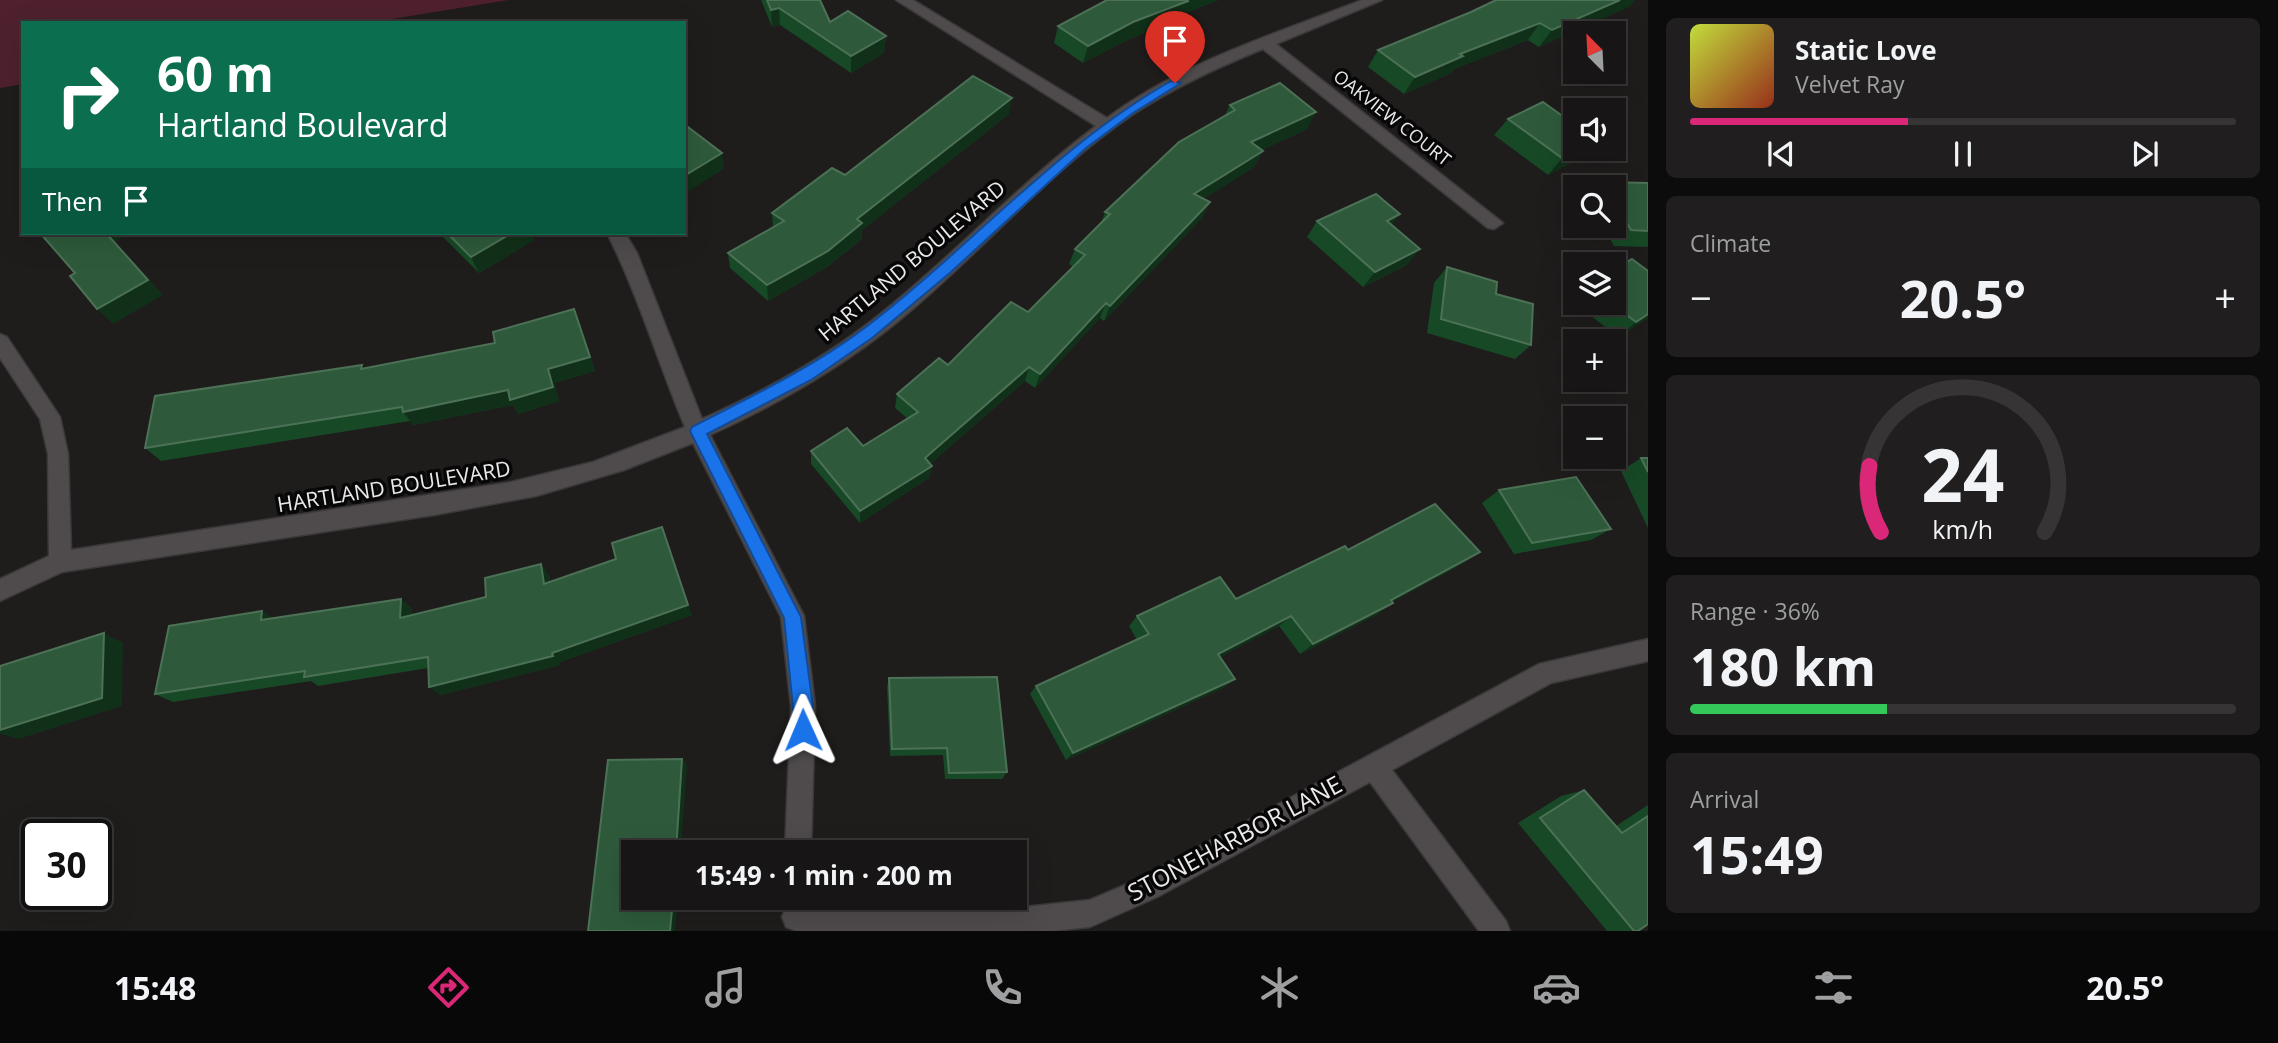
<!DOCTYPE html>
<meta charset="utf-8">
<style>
body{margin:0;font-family:"Open Sans",sans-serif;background:#201e1e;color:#f1f3f6;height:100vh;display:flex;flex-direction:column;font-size:26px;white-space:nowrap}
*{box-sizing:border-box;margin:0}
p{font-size:23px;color:#9e9fa0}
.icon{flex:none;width:38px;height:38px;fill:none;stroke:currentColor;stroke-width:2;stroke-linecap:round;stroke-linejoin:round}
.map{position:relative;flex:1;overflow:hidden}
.drawer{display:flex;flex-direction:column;gap:18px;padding:18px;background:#0d0c0c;width:630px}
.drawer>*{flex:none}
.guide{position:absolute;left:21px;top:21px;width:665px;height:214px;border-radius:0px;box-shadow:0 7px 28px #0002,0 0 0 2px #363434;background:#0b6e4f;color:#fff;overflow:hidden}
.needle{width:46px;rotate:336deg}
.tools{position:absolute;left:1563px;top:21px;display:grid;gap:14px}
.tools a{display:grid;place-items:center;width:63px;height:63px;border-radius:0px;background:#171515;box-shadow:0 7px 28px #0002,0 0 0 2px #363434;font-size:35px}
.speed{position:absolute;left:21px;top:819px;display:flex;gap:14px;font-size:35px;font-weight:700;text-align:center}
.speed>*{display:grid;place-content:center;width:91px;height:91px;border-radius:50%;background:#171515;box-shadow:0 7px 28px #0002,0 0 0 2px #363434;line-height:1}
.speed .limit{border:4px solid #111;border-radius:10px;background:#fff;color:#111}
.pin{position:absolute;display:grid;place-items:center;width:60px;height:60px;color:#fff;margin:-72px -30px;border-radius:50% 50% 50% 0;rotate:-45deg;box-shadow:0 0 7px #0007}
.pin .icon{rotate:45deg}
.me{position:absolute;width:77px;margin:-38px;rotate:359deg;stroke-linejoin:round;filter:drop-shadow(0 0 5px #0008)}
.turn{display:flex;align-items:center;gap:24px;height:147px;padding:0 21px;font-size:32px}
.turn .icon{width:91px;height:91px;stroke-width:2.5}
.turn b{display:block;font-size:49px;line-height:60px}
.then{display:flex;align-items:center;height:66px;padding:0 21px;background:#0003;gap:14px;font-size:26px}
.big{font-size:52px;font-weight:700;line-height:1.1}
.drawer .widget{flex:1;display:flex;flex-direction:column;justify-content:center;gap:10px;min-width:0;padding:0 24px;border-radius:10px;background:#201e1e}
.drawer .dial{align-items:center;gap:0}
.dial svg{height:182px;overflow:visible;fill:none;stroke:#363434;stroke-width:7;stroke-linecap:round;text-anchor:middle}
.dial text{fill:#f1f3f6;stroke:none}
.song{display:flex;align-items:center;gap:21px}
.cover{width:84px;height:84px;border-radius:10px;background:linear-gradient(135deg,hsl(70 70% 55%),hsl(10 70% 35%))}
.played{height:7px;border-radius:4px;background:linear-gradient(90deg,#db2777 40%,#363434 40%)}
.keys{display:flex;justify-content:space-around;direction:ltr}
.heat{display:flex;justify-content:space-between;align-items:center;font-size:38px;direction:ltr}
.charge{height:10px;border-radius:5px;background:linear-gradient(90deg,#34c759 36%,#363434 0)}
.trip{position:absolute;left:621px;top:840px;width:406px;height:70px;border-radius:0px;background:#171515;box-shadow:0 7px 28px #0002,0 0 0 2px #363434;font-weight:700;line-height:70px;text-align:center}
.menu{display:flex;height:112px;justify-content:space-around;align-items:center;background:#090808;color:#9e9fa0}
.menu .icon{width:49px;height:49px}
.menu .on{color:#db2777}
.menu b{font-size:32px;color:#f1f3f6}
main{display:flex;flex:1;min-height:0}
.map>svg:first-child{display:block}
</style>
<main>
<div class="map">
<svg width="1648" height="931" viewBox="0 0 1648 931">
<rect width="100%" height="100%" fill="#1f1c1c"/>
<polygon fill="#4f212f" points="0,0 508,0 392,19 389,23 23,23 23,84 0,88"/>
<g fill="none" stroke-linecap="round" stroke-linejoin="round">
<g stroke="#3b3839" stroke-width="3">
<g id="street">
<path d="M 896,0 L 913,0 L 1107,118 C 1182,62 1275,34 1362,0 L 1382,0 L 1276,44 L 1503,223 L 1494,229 L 1488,228 L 1263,49 C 1218,67 1175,87 1135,113 C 1047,172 978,257 896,323 C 839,369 776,405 710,435 L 804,616 L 815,706 L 811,852 L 785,852 L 791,706 L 781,617 L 693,443 L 624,470 L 536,496 L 434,515 L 62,572 L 0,601 L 0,579 L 49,556 L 48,454 L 40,419 L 0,358 L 0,334 L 7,337 L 60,417 L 68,454 L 71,550 L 511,482 L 593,462 L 685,427 C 658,363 638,294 607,233 L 625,233 L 637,253 L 702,419 C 767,390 829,356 884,311 C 957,252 1021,182 1096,126 Z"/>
<polygon points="1648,639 1648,661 1551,683 1392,770 1506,921 1510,931 1479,931 1370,782 1157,897 1090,927 1052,931 796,931 786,927 782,917 786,907 796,903 1014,908 1090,900 1139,879 1539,664"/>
</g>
</g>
<use href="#street" fill="#4f4b4c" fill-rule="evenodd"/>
</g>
<g fill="#174926">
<polygon points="761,0 820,0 830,22 886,36 884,53 851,73 780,25 772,27"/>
<polygon points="1107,0 1218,0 1183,14 1182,18 1127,40 1083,63 1054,43 1058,26"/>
<polygon points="1630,6 1539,47 1528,40 1454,69 1451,73 1404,94 1368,67 1378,50"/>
<polygon points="1230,105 1307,129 1262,150 1263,151 1254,167 1203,199 1210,202 1202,218 1104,321 1100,318 1035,388 1025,381 930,464 932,466 929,478 860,523 811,464 811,451 863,446 908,419 895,408 897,394 948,365 1028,312 1073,267 1069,264 1075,249 1101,223 1105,212 1225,115"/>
<polygon points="1009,114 862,230 862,239 827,267 768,301 730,268 728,253 773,227 772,213 845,175"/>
<polygon points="1508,119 1582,157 1548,175 1494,135"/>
<polygon points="1604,182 1648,183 1648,247 1614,246 1603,226 1614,226 1614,187 1599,187"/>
<polygon points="1317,221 1407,265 1363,287 1307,237"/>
<polygon points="441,233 531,233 534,240 479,273 443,237"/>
<polygon points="1447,267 1496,294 1531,345 1515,359 1427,333 1434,283"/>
<polygon points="1575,298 1575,303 1614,303 1648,318 1618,337 1572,301"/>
<polygon points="574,309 595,371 554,383 559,401 518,414 513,405 413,425 410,421 161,461 145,448 365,369 495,343"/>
<polygon points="1641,458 1648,458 1648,528 1621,471"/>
<polygon points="1499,490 1611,529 1591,540 1514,554 1482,503"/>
<polygon points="1348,550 1480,552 1462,564 1392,602 1378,614 1300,654 1279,626 1219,657 1235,679 1223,688 1066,760 1030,694 1036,686 1137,640 1129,626 1137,616 1236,599"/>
<polygon points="549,575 550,582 692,615 560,662 560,665 440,695 428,668 318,686 311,681 173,702 155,694 262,611 272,618 401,599 412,609 412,615 486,597"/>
<polygon points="889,678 1007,772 1002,779 945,779 943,755 890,756 887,687"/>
<polygon points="1584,790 1616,826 1648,805 1648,924 1638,931 1607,931 1518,823 1561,796"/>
</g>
<g fill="#113019">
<polygon points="1185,0 1218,0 1183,14 1182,18 1127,40 1083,63 1088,46 1133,22"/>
<polygon points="1620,0 1635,0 1630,6 1539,47 1552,30"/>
<polygon points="779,8 780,25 772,27 771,10"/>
<polygon points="1540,23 1528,40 1454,69 1451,73 1404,94 1415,77 1460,54"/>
<polygon points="886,36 884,53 851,73 851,56"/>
<polygon points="1012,98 1009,114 862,230 862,239 827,267 768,301 767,285 857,219"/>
<polygon points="1316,112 1307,129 1243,159 1251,142"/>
<polygon points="1581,149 1590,149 1582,157 1548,175 1562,158"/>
<polygon points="1263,151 1254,167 1186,210 1194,194"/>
<polygon points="722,153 724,169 684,194 684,176"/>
<polygon points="1210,202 1202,218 1104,321 1110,306"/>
<polygon points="1400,214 1388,230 1387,221"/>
<polygon points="106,233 121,233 124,236 115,242 163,295 113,324 97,309"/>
<polygon points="512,233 531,233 534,240 479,273 471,257"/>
<polygon points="1420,249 1407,265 1363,287 1375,272"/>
<polygon points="1106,303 1100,318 1035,388 1040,374"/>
<polygon points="574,309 595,371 554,383 559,401 518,414 513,405 413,425 403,412 548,369"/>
<polygon points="1648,314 1648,318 1618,337 1636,322"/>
<polygon points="1029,367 1025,381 922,471 925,458"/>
<polygon points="932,466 929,478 860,523 860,511"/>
<polygon points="662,527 692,615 560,662 560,665 440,695 429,687"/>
<polygon points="1480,552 1462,564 1376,611 1391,600"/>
<polygon points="541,564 549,575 551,594 544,584"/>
<polygon points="401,599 412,609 411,628 400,618"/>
<polygon points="1393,603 1378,614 1300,654 1313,644"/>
<polygon points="262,611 277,621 261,620"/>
<polygon points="1291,616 1279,626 1207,664 1218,654"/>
<polygon points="104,633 123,643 122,706 19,739 0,734 0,730"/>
<polygon points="1235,679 1223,688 1066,760 1073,753"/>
<polygon points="682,759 687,765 681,852 676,852"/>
<polygon points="673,898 678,898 675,931 670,931"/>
</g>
<g fill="#2e5a3b" stroke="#4c7156" stroke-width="2">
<polygon points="767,0 820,0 830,22 848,11 886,36 851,56 779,8 771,10"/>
<polygon points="1107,0 1187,0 1188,1 1133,22 1088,46 1058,26"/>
<polygon points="1496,0 1620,0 1552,30 1540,23 1460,54 1463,56 1415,77 1378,50 1471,12"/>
<polygon points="973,76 1012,98 857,219 862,223 828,251 767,285 728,253 784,221 772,213 832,168 845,175"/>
<polygon points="1280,83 1316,112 1251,142 1263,151 1194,194 1210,202 1110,306 1106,303 1040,374 1029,367 925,458 932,466 860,511 811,451 847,428 863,446 918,412 897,394 939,358 948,365 1011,302 1028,312 1085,255 1075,249 1110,214 1105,212 1179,142 1235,110 1230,105"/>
<polygon points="1543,102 1575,125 1575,149 1581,149 1562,158 1508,119"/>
<polygon points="684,124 722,153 684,176"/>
<polygon points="1604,182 1648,183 1648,231 1631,230 1614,200 1614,187 1607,187"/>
<polygon points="1376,194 1400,214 1387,221 1420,249 1375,272 1317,221"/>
<polygon points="40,233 106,233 148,280 97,309 70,276 75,273"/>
<polygon points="447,233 512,233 471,257"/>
<polygon points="1632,259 1648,271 1648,314 1636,322 1611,303 1614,303 1614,270"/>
<polygon points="1447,267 1497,282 1496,294 1533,304 1531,345 1441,319"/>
<polygon points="574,309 590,357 548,369 553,387 510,400 508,390 403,412 402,407 145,448 155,396 362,365 361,369 495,343 493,332"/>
<polygon points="1641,458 1648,458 1648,472"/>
<polygon points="1576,477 1611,529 1532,543 1499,490"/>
<polygon points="1435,504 1480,552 1391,600 1393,603 1313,644 1291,616 1218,654 1235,679 1073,753 1036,686 1149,634 1137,616 1220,577 1236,599 1345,546 1348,550"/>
<polygon points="662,527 688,605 552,653 553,656 429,687 428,657 304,677 305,671 155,694 169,626 262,611 261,620 401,599 400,618 486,597 485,578 541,564 544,584 616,559 612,543"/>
<polygon points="104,633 102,698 0,730 0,666"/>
<polygon points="997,677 1007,772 949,773 947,748 892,749 889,678"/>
<polygon points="682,759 676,852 634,852 634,898 673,898 670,931 588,931 608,760"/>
<polygon points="1584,790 1622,833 1648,816 1648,924 1638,931 1634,931 1540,818"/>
</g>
<path fill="#1a73e8" stroke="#114b97" stroke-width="2" d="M 1171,81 L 1181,83 L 1133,113 L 1086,148 L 951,272 L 872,338 L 811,380 L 707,434 L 801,617 L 813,706 L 809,737 L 803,739 L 796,737 L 784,618 L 690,431 L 692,427 C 750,397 810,369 862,330 C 968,250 1055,147 1171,81 Z"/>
<g text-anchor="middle" stroke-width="7" stroke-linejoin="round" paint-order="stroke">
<g font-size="18" fill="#ece9ea" stroke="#080707">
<text transform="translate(1392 118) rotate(38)" y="6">OAKVIEW COURT</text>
</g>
<g font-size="21" fill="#ece9ea" stroke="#080707">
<text transform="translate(912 261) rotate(-40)" y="7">HARTLAND BOULEVARD</text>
<text transform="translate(394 487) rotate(-9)" y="7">HARTLAND BOULEVARD</text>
</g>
<g font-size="24" fill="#ece9ea" stroke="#080707">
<text transform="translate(1235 839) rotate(-28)" y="8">STONEHARBOR LANE</text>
</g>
</g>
</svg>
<div class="tools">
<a><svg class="needle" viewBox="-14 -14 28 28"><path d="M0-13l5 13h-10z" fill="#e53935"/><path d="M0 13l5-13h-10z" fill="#9e9fa0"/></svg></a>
<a><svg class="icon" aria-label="sound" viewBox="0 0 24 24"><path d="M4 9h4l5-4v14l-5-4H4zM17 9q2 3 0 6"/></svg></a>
<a><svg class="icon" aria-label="search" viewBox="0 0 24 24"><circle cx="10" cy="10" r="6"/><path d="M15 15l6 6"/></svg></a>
<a><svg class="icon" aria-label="layers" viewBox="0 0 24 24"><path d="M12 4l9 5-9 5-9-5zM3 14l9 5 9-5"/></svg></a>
<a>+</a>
<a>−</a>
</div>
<div class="speed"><div class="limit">30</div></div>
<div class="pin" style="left:1175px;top:83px;background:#d93025"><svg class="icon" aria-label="arrive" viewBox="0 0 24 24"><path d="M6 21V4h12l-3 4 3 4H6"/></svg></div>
<svg class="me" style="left:803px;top:730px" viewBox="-20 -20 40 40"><path d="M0-17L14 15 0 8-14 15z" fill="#1a73e8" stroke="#fff" stroke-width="4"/></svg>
<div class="trip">15:49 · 1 min · 200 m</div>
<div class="guide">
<div class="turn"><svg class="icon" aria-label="right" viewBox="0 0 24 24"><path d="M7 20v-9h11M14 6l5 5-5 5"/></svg><div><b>60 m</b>Hartland Boulevard</div></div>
<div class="then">Then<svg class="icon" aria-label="arrive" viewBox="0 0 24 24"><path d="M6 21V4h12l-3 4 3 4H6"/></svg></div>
</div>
</div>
<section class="drawer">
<div class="widget">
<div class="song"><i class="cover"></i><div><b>Static Love</b><p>Velvet Ray</p></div></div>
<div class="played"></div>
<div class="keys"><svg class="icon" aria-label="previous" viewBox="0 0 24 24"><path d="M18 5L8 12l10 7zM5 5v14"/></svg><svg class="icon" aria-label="pause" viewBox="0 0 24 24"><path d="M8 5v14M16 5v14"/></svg><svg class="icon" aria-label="next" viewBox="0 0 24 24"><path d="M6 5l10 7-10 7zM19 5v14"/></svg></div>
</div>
<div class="widget"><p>Climate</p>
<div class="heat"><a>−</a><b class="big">20.5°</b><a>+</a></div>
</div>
<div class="widget dial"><svg viewBox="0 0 100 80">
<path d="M14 69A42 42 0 1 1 86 69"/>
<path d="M14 69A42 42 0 0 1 9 40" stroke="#db2777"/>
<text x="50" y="56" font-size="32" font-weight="700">24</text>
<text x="50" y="72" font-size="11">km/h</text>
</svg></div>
<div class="widget"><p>Range · 36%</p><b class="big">180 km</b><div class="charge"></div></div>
<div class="widget"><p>Arrival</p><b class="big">15:49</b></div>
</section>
</main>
<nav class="menu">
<b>15:48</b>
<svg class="icon on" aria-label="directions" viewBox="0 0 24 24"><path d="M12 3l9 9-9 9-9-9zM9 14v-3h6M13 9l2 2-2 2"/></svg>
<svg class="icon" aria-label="music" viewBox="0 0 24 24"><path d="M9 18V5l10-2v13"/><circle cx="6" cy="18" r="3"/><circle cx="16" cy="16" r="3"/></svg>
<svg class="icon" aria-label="phone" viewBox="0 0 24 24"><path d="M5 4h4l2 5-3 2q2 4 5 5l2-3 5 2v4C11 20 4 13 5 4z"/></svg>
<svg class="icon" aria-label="climate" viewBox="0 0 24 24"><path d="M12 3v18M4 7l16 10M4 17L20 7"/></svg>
<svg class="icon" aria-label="car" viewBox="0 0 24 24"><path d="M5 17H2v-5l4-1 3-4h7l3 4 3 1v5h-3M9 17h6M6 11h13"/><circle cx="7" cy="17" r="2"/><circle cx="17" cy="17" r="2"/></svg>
<svg class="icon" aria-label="filters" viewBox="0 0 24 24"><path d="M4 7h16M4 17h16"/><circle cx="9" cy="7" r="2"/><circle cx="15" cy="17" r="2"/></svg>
<b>20.5°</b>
</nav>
